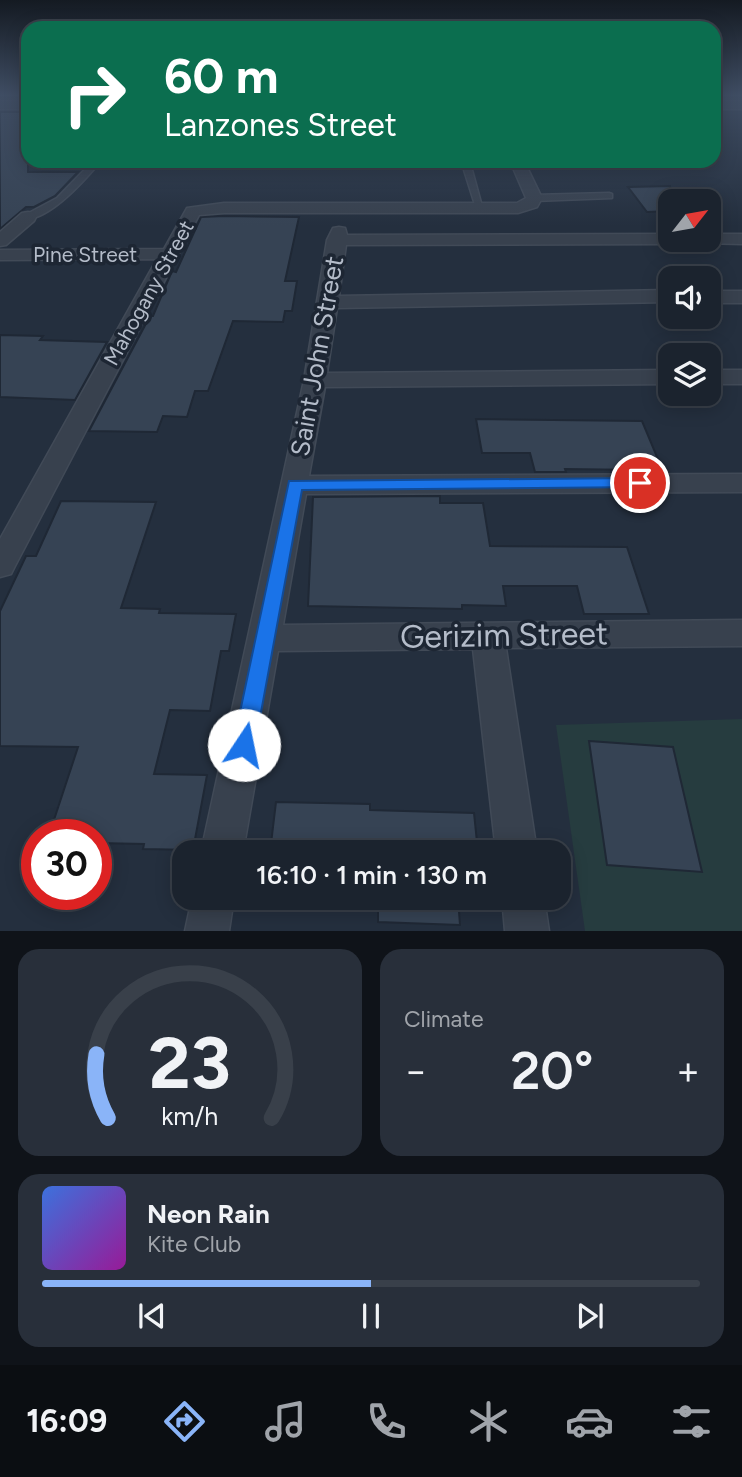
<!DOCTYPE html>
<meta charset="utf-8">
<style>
body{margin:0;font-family:Figtree,sans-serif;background:#282f3a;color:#f1f3f6;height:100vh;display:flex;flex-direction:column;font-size:26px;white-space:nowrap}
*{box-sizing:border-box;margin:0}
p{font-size:23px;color:#a0a4aa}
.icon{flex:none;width:38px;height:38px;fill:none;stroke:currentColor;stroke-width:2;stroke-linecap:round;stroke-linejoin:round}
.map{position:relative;height:931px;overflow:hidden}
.details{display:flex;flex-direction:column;gap:18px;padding:18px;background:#0f1319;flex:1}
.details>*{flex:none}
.hud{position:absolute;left:21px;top:21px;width:700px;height:147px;border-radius:21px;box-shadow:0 4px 18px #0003,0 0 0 2px #39404a;background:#0b6e4f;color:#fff;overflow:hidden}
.needle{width:46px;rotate:59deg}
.fabs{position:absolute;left:658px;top:189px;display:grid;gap:14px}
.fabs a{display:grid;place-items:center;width:63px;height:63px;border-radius:14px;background:#1b232e;box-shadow:0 4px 18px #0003,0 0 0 2px #39404a;font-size:35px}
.speed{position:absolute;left:21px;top:819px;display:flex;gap:14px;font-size:35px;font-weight:700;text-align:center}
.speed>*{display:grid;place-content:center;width:91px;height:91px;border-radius:50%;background:#1b232e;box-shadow:0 4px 18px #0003,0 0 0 2px #39404a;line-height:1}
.speed .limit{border:10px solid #d22;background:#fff;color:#111}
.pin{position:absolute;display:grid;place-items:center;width:60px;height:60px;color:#fff;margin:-30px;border:4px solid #fff;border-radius:50%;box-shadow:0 2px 7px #0007}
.me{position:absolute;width:77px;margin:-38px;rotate:11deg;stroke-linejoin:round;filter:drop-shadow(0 0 5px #0008)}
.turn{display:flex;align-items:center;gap:24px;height:147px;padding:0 28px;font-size:32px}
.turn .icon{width:91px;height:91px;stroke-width:2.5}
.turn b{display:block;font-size:49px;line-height:60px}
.big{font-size:52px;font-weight:600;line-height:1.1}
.details .widget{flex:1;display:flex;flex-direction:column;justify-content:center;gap:10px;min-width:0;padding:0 24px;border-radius:21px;background:#282f3a}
.details .dial{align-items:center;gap:0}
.dial svg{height:182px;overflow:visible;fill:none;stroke:#39404a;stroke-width:7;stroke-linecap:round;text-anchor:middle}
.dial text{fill:#f1f3f6;stroke:none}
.song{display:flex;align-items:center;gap:21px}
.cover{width:84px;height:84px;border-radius:10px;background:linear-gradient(135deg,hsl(220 70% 55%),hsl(300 70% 35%))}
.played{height:7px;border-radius:4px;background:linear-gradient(90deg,#8ab4f8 50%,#39404a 50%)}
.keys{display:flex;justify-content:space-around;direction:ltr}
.heat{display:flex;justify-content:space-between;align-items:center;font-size:38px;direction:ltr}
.details .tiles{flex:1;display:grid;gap:18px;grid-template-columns:1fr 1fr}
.widget:last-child{grid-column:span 2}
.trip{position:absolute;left:172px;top:840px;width:399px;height:70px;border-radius:21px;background:#1b232e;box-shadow:0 4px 18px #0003,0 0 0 2px #39404a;font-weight:600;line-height:70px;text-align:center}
.menu{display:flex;height:112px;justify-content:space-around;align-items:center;background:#0b0e12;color:#a0a4aa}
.menu .icon{width:49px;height:49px}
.menu .current{color:#8ab4f8}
.menu b{font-size:32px;color:#f1f3f6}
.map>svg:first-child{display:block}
</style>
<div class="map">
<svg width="742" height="931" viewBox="0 0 742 931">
<rect width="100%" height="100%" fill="#242f3e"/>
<polygon fill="#263c3f" points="742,719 742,931 585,931 556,725"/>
<g fill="#364354" stroke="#1f2835" stroke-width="2">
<polygon points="0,112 28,112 28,172 78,172 55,196 34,207 26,207 0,229"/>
<polygon points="670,186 670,211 647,212 628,187"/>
<polygon points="224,216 299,217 285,281 297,281 292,311 285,311 283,322 233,321 208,391 195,391 187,417 163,416 157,432 89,431 150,316 153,316 172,271 176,272 201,217"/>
<polygon points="0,335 43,336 40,340 107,342 75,400 0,397"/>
<polygon points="476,419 642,421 660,464 639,464 641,470 565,469 566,472 535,472 530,453 482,453"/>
<polygon points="440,496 440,503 483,503 490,546 627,547 649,614 584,614 577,586 503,586 506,606 462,605 462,609 308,606 313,497"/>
<polygon points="61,501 156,502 121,608 160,609 159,613 236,614 229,651 221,651 210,711 170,710 154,774 207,775 193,850 143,849 144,844 96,843 96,835 49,835 78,747 0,746 0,611 26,556 36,556"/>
<polygon points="589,741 673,747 702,872 607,865"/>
<polygon points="276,802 370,804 370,810 474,813 478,852 270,852"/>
<polygon points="378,898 458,898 460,925 378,922"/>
</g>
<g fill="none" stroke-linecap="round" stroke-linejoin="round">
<g stroke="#414a57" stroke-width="3">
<g id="lane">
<path d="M 93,161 L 101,161 C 85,180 50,220 25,219 L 25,215 L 57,198 Z"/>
<polygon points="468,168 472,170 483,210 476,208 464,170"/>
<polygon points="609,193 612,194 612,198 534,201 530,198 534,195"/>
</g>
</g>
<g stroke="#414a57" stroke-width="3">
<g id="street">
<rect x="0" y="101" width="28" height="8"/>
<rect x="714" y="101" width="28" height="8"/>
<polygon points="510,161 524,161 542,198 537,207 518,213 224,213 199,215 15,566 11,574 0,577 0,539 157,259 0,260 0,250 164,249 187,208 224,203 517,203 526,198"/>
<polygon points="28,212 34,213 36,217 34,221 6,245 0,246 0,232 22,213"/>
<polygon points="339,227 345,228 347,235 670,234 670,240 678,240 670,244 346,245 339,296 670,290 670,302 337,308 327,373 670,370 670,384 325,387 309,476 742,474 742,492 306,494 283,625 742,620 742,646 506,648 537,852 496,852 473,649 278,651 243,852 201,852 304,380 327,240 333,228"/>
<polygon points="709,234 742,234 742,244 703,243 701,240 709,240"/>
<rect x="709" y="291" width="33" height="12"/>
<rect x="709" y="370" width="33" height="14"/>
<polygon points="192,898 234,898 229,931 185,931"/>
<polygon points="502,898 544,898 549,931 505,931"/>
</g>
</g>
<use href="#lane" fill="#38414e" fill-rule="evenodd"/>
<use href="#street" fill="#38414e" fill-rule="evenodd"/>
</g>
<linearGradient id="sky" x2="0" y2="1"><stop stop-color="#141a22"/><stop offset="0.42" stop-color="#3f4d63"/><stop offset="1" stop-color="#3f4d63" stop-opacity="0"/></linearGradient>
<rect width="742" height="226" fill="url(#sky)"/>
<polygon fill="#1a73e8" stroke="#114b97" stroke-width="2" points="640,478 649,483 646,487 302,490 255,745 252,752 244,755 236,752 233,745 289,481"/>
<g text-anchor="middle" stroke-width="7" stroke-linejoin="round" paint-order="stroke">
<g font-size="21" fill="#b4bcc9" stroke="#1d2633">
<text x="85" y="262">Pine Street</text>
<text transform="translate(149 293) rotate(-61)" y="7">Mahogany Street</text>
</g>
<g font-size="26" fill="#b4bcc9" stroke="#1d2633">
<text transform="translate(317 356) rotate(-80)" y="9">Saint John Street</text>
</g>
<g font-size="32" fill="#b4bcc9" stroke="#1d2633">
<text transform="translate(504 635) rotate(-1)" y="11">Gerizim Street</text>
</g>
</g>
</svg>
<div class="fabs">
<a><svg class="needle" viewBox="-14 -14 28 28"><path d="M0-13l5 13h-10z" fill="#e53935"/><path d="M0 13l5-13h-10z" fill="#a0a4aa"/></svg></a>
<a><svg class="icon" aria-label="sound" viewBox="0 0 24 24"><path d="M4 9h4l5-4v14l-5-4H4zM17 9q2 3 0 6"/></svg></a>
<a><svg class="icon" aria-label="layers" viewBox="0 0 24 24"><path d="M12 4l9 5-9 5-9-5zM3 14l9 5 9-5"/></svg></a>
</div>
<div class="speed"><div class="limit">30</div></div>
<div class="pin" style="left:640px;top:483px;background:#d93025"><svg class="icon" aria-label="arrive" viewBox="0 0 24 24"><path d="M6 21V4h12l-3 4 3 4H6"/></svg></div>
<svg class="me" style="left:244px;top:745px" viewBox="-20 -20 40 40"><circle r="19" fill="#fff"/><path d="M0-13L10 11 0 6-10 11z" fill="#1a73e8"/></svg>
<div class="trip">16:10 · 1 min · 130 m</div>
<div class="hud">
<div class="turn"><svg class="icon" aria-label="right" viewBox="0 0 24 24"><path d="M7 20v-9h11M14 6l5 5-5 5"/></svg><div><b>60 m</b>Lanzones Street</div></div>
</div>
</div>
<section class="details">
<div class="tiles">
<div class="widget dial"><svg viewBox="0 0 100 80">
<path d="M14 69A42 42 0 1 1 86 69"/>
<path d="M14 69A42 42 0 0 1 9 41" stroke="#8ab4f8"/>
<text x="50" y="56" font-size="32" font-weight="700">23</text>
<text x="50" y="72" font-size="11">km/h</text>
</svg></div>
<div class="widget"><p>Climate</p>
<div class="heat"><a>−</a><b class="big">20°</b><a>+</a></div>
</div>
<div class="widget">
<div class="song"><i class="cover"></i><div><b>Neon Rain</b><p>Kite Club</p></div></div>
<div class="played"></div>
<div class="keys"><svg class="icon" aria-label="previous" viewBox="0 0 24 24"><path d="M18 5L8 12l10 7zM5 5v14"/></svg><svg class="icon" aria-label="pause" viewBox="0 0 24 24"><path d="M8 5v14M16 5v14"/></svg><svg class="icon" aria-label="next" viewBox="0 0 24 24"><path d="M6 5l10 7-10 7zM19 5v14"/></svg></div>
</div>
</div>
</section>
<nav class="menu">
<b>16:09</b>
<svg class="icon current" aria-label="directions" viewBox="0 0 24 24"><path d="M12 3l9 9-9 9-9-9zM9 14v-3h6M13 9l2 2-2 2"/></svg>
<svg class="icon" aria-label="music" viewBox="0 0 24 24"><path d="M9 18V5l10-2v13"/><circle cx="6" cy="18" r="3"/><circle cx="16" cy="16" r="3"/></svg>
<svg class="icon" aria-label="phone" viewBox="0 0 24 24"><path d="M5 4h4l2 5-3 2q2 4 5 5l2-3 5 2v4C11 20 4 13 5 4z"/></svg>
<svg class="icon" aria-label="climate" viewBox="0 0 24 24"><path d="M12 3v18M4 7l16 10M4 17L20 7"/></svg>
<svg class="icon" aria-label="car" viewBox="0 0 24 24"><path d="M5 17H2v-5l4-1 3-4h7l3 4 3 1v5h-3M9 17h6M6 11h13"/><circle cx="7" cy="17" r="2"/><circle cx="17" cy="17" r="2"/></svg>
<svg class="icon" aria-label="filters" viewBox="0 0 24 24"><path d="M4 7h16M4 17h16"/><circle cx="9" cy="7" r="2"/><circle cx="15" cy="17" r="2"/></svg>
</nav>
